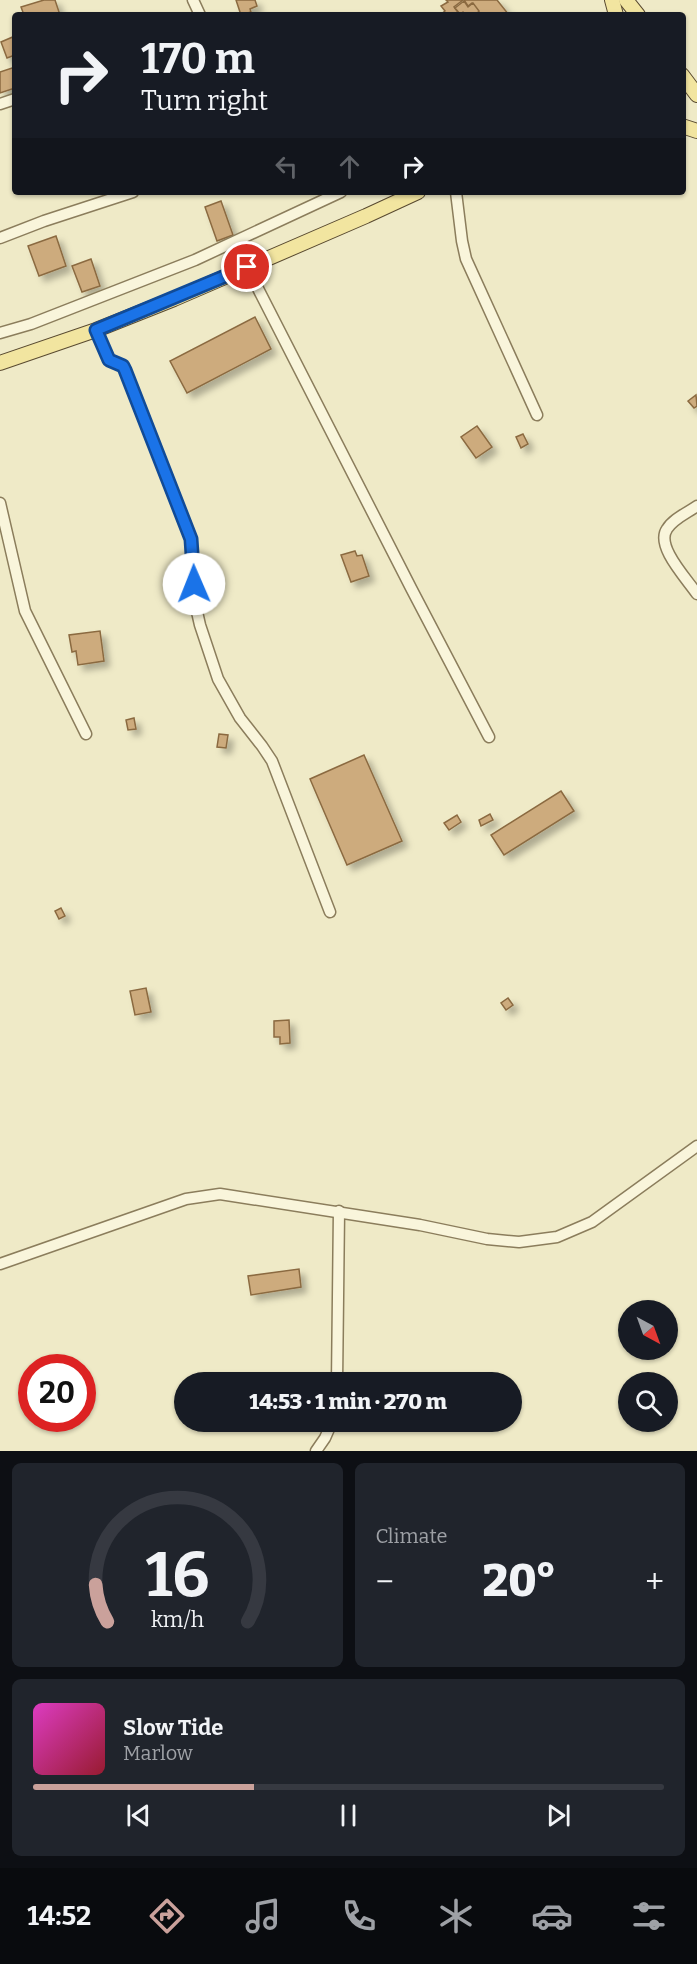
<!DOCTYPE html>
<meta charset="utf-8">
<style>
body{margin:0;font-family:Bitter,serif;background:#20242c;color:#f1f3f6;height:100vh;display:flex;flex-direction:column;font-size:22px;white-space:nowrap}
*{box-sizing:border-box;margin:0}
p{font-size:20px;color:#9ea1a6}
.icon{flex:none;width:33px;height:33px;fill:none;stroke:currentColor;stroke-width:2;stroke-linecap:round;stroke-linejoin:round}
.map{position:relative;height:1451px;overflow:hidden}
.side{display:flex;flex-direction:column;gap:12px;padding:12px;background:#0d0f14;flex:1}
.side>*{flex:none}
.guide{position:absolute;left:12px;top:12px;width:674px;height:183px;border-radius:6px;box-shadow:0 2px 4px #0004;background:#171b24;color:#f1f3f6;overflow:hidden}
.needle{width:39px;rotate:139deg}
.buttons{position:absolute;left:618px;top:1300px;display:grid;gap:12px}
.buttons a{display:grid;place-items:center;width:60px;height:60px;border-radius:50%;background:#171b24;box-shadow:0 2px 4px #0004;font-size:30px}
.speed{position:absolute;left:18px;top:1354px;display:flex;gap:12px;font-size:30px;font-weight:700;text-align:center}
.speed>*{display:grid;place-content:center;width:78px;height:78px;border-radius:50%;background:#171b24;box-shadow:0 2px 4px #0004;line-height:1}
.speed .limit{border:9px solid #d22;background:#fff;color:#111}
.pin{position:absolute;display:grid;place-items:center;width:51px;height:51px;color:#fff;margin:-26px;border:3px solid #fff;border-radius:50%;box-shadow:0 2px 6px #0007}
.me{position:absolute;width:66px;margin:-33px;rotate:359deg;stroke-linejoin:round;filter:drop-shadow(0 0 4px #0008)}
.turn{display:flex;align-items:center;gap:21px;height:126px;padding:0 30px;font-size:27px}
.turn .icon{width:78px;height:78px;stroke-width:2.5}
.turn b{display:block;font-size:42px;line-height:51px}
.lanes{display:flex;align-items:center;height:57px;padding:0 30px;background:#0003;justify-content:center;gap:30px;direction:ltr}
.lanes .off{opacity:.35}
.big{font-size:45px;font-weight:800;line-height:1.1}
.side .tile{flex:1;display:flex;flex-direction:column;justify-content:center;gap:9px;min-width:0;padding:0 21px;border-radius:9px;background:#20242c}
.side .dial{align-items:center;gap:0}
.dial svg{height:156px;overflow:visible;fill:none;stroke:#363941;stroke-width:7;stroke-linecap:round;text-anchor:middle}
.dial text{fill:#f1f3f6;stroke:none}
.song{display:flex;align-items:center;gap:18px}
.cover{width:72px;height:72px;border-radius:9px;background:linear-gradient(135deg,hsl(310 70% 55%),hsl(350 70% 35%))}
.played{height:6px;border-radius:3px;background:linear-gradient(90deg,#caa19b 35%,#363941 35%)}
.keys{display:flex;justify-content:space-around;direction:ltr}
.heat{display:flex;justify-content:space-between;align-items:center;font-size:33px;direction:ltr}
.side .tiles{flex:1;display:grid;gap:12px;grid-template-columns:1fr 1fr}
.tile:last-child{grid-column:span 2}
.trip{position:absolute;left:174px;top:1372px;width:348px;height:60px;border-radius:30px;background:#171b24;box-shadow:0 2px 4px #0004;font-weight:800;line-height:60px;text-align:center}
.dock{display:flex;height:96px;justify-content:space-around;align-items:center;background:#090b0e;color:#9ea1a6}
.dock .icon{width:42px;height:42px}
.dock .selected{color:#caa19b}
.dock b{font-size:27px;color:#f1f3f6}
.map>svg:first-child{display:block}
</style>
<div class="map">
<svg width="697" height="1451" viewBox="0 0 697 1451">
<defs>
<filter id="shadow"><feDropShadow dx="5.5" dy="5.5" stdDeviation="3" flood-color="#0004"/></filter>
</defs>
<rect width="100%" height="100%" fill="#efeac7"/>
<g fill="#cdab7d" stroke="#8b6a41" stroke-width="1.5" filter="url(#shadow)">
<polygon points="44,0 55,0 60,15 24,15 21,7"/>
<polygon points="236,0 255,0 257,6 250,9 251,12 241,15"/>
<polygon points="446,0 463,0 454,7 460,15 440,15 445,11 441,6 448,2"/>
<polygon points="464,0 497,0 509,15 481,15 472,3 468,6"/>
<polygon points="464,1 468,7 473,3 479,11 476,15 465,15 463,12 460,14 455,8"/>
<polygon points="15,36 15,55 7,58 1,42"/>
<polygon points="15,67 15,88 0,93 0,72"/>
<polygon points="221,201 233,235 217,241 205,207"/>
<polygon points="56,236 66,266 39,276 28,246"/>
<polygon points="91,259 100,286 82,292 72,266"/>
<polygon points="255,317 271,349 187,393 170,361"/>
<polygon points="696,395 697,406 694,408 688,401"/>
<polygon points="477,426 492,447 476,458 461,437"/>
<polygon points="523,434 528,444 521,448 516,437"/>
<polygon points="355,551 357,556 362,555 369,576 351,582 341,555"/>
<polygon points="100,631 104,661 78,665 76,651 72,652 69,635"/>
<polygon points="134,718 136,729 128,730 126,720"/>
<polygon points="219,734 228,735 226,748 217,747"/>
<polygon points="364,755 402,841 347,865 310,779"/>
<polygon points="561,791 574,811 504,855 491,835"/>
<polygon points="490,814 493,820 481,826 479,820"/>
<polygon points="457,815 461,822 449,830 444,823"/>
<polygon points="61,908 65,916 59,919 55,911"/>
<polygon points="146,988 151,1012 135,1015 130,991"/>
<polygon points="508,998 513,1005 506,1010 501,1003"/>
<polygon points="289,1020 290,1043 280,1044 280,1037 274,1037 274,1021"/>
<polygon points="299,1269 301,1287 251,1295 248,1276"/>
</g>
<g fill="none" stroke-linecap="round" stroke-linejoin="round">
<g stroke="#8b7d5c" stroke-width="13">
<g id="minor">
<polyline points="193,0 200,15"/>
<polyline points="0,104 15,99"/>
<polyline points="456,192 462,241 466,259 537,415"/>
<polyline points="0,238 44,221 133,192"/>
<polyline points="247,267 411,588 489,737"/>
<polyline points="96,330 109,360 123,366 125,370 191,539 195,603 200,625 218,679 240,718 262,746 272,761 330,912"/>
<polyline points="0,333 31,324 195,260 341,192"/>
<polyline points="0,503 25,611 86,734"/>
<path d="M 697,506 C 687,513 673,519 667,529 C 655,546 687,579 697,594"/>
<polyline points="0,1264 186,1199 220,1194 420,1225 487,1239 519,1242 557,1237 592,1222 697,1146"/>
<polyline points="337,1383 339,1211"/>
<polyline points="316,1451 325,1438 332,1422"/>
</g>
</g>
<g stroke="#594a30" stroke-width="16">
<g id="major">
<polyline points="612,0 616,15"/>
<polyline points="626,0 638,15"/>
<polyline points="682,75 697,95"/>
<polyline points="682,126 697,131"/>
<polyline points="0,363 96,330 174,299 366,216 418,192"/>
</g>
</g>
<use href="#minor" stroke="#f9f5db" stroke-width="10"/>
<use href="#major" stroke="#f2e5a0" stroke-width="14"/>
</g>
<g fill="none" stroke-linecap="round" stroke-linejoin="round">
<g stroke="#114b97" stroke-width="15">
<polyline id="route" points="194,584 191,539 125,370 123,366 109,360 96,330 247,267"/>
</g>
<use href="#route" stroke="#1a73e8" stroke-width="10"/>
</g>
</svg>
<div class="buttons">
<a><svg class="needle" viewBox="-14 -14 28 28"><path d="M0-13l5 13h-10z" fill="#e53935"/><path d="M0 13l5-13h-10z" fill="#9ea1a6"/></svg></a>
<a><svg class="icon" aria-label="search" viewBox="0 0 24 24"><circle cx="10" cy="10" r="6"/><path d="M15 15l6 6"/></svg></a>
</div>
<div class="speed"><div class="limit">20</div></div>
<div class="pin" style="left:247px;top:267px;background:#d93025"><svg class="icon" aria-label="arrive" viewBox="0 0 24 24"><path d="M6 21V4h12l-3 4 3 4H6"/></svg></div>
<svg class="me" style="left:194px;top:584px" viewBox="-20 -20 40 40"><circle r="19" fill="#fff"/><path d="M0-13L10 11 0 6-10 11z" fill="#1a73e8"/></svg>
<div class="trip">14:53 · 1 min · 270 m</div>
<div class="guide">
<div class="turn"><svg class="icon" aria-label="right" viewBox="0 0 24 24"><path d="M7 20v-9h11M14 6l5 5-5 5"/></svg><div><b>170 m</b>Turn right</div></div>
<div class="lanes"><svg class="icon off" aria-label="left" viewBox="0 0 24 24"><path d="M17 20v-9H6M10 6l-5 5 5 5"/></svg><svg class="icon off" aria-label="ahead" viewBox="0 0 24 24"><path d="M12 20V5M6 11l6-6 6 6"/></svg><svg class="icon" aria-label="right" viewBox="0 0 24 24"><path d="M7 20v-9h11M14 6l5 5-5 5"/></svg></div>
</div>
</div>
<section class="side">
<div class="tiles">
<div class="tile dial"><svg viewBox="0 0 100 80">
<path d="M14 69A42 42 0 1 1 86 69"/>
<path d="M14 69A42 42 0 0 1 8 50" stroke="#caa19b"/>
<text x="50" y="56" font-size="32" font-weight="700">16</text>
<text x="50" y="72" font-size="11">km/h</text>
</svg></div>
<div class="tile"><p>Climate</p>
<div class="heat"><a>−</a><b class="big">20°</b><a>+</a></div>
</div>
<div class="tile">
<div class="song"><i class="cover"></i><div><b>Slow Tide</b><p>Marlow</p></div></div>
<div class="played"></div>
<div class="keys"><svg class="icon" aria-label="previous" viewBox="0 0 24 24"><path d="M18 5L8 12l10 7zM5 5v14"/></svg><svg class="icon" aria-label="pause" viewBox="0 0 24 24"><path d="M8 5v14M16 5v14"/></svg><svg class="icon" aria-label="next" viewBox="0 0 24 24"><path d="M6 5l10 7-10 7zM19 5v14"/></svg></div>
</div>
</div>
</section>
<nav class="dock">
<b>14:52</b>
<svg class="icon selected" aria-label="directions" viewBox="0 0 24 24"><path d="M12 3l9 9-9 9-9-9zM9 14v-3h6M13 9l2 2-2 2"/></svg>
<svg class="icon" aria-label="music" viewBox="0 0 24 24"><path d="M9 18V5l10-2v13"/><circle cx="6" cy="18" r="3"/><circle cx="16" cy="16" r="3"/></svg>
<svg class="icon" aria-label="phone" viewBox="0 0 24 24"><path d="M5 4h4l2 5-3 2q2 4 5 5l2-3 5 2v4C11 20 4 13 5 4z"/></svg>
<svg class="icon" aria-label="climate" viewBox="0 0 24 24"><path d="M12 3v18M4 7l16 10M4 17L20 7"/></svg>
<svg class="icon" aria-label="car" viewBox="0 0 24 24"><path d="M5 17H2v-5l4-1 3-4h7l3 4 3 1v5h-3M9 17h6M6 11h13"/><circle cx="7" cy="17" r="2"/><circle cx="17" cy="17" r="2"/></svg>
<svg class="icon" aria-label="filters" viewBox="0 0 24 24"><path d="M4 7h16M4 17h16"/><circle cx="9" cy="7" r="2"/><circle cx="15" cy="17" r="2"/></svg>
</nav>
